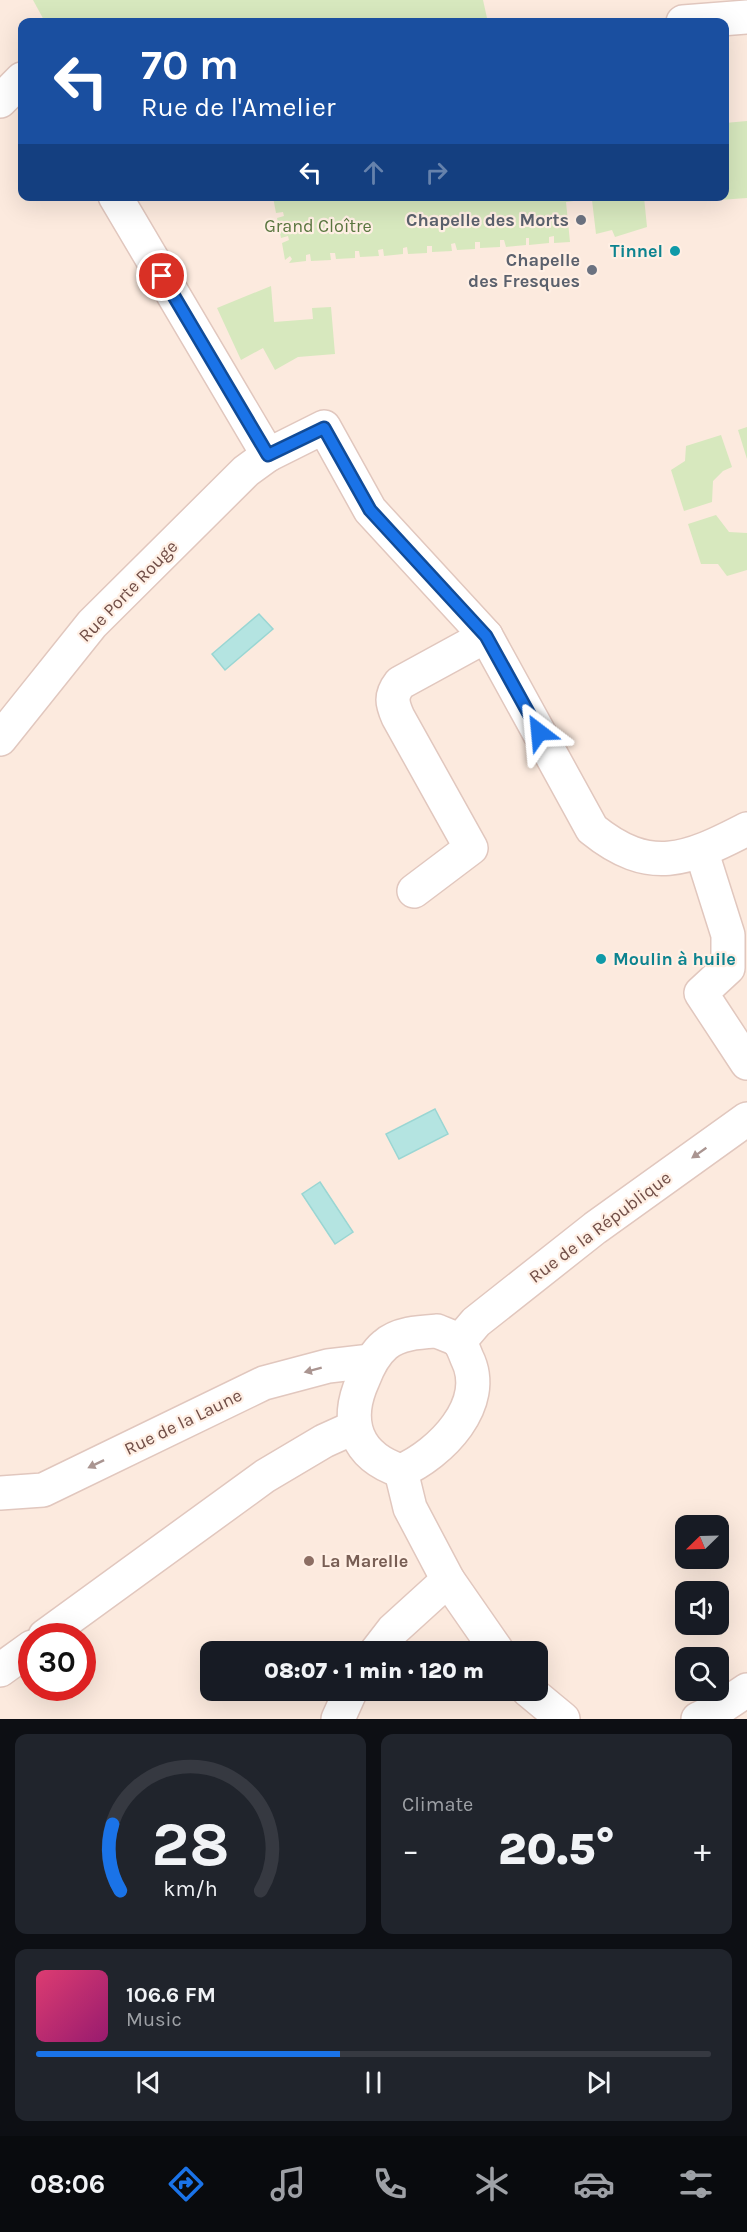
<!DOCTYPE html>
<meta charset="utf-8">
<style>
body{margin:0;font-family:Karla,sans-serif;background:#20242c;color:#f1f3f6;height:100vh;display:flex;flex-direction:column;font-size:22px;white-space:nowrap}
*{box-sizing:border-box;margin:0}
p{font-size:20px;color:#9ea1a6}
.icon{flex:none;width:33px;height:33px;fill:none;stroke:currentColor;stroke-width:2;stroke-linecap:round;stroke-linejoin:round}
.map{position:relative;height:1719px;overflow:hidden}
.details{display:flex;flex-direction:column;gap:15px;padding:15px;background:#0d0f14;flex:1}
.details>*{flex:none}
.top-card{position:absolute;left:18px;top:18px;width:711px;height:183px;border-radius:12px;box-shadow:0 6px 24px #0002;background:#1a4fa0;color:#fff;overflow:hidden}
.needle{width:39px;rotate:247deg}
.buttons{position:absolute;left:675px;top:1515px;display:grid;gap:12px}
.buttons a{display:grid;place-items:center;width:54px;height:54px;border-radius:12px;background:#171b24;box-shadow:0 6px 24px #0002;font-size:30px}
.speed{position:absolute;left:18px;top:1623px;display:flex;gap:12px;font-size:30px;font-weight:700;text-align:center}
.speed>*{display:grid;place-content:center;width:78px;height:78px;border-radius:50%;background:#171b24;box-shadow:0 6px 24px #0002;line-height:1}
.speed .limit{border:9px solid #d22;background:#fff;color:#111}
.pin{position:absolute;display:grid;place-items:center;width:51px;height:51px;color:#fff;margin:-26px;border:3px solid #fff;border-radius:50%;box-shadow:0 2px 6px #0007}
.me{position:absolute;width:66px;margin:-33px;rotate:331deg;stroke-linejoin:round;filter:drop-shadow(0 0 4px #0008)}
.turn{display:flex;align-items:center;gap:21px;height:126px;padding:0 24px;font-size:27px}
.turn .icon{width:78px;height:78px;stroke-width:2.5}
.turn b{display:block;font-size:42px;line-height:51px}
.lanes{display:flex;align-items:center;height:57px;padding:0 24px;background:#0003;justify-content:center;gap:30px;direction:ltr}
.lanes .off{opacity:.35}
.big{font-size:45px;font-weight:800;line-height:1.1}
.details .tile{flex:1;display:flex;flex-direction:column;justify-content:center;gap:9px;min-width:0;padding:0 21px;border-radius:12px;background:#20242c}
.details .dial{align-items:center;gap:0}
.dial svg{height:156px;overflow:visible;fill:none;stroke:#363941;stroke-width:7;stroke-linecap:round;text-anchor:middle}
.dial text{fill:#f1f3f6;stroke:none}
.song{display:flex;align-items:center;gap:18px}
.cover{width:72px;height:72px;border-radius:9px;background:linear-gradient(135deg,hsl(340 70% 55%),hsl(320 70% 35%))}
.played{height:6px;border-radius:3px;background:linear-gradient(90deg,#1a73e8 45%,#363941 45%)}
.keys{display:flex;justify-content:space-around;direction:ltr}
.heat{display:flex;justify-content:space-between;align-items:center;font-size:33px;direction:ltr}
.details .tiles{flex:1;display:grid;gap:15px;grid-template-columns:1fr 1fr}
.tile:last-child{grid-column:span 2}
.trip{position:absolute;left:200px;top:1641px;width:348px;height:60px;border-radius:12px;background:#171b24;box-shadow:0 6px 24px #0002;font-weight:800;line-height:60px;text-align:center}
.tabs{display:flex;height:96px;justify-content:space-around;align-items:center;background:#090b0e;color:#9ea1a6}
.tabs .icon{width:42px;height:42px}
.tabs .current{color:#1a73e8}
.tabs b{font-size:27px;color:#f1f3f6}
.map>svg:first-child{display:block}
</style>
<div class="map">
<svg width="747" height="1719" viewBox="0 0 747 1719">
<rect width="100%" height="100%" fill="#fceade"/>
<g fill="#d7e8be">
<polygon points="33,0 483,0 487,18 436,22 45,22"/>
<polygon points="747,121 747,198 706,201 706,197 724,196 725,123"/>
<polygon points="273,197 644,197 647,227 615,237 612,230 596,234 592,200 589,199 566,202 570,242 554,243 554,236 549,237 549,243 529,245 529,238 526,238 526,245 506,247 504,240 500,240 500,247 480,248 480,242 475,242 475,249 457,250 455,243 451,244 452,251 432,252 432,246 427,246 427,253 408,254 407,247 403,248 403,254 384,256 383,249 378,250 379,256 360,257 359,251 355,251 355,258 336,259 335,253 330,253 331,260 311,261 310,254 306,255 306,261 289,263 292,259 290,256 285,260 282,243 289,240 288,236 281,238 277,218 284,216 283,212 276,213"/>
<polygon points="271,286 274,322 313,319 312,308 331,307 335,354 298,357 275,370 263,348 241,360 217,308"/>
<polygon points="747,427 747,459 738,430"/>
<polygon points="721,435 732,467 723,471 713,481 712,502 684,511 671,470 685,461 686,446"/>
<polygon points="716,515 729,532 747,533 747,570 727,576 718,564 701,564 688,524"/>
</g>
<g fill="#b4e4e1" stroke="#9ad6d3" stroke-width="1.5">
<polygon points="259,614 273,629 225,670 212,654"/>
<polygon points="435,1109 448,1134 399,1159 386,1134"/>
<polygon points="320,1182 353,1232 335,1244 302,1194"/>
</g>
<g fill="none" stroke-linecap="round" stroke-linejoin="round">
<g stroke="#e1c7be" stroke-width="36">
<g id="minor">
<polyline points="683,22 747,17"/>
<polyline points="0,101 22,79"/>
<polyline points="115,196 268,455"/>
<path d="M 0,739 L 92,624 L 246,471 L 268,455 L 324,427 L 370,510 L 486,636 L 592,829 C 650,876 687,860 747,829"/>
<polyline points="702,853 728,935 728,968 701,993 747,1063"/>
<path d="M 414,891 L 471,848 L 398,717 C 392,703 390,696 400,683 L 486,636"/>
<path d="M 437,1331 C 444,1334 454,1337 459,1341 C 462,1345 465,1353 467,1358 C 490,1404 440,1454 401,1471 C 356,1456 344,1422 363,1380 C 368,1367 374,1354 385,1345 C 398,1333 421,1332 437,1331 Z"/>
<polyline points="459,1342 476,1322 595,1228 747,1119"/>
<polyline points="401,1471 410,1508 448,1580 498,1652"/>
<polyline points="0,1493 43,1490 264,1383 328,1366 371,1361"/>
<polyline points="45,1636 265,1476 324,1441 355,1427"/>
<polyline points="376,1652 393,1630 448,1580"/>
<polyline points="0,1670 32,1647"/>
<polyline points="528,1690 563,1719"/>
<polyline points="338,1719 351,1690"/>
<polyline points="698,1719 717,1710 747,1690"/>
</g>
</g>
<use href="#minor" stroke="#fff" stroke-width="33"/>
</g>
<defs><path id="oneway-solid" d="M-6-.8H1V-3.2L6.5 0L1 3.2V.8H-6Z" transform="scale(1.5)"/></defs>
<g fill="#aa9591">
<use href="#oneway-solid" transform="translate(699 1153) rotate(145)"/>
<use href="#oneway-solid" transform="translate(313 1370) rotate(165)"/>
<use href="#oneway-solid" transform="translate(96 1464) rotate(154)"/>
</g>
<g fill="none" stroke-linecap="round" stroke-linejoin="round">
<g stroke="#114b97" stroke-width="15">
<polyline id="route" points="162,276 268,455 324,428 370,510 486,636 539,732"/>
</g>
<use href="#route" stroke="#1a73e8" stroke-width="10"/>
</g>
<g fill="#6b7280" stroke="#ffefe4" stroke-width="2">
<circle cx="581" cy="220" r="6"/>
<circle cx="592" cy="270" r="6"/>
</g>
<g fill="#0f9aa8" stroke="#ffefe4" stroke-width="2">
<circle cx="675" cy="251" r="6"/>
<circle cx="601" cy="959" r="6"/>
</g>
<circle fill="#8d6e63" stroke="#ffefe4" stroke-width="2" cx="309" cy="1561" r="6"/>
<g text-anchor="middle" stroke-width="4.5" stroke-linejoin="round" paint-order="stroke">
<g font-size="18" font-weight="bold" fill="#5b616d" stroke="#ffefe4" text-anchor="end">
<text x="569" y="226">Chapelle des Morts</text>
<text x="580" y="266">Chapelle<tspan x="580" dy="21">des Fresques</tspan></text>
</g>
<g font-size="18" fill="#5b7740" stroke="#ffefe4">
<text x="318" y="232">Grand Cloître</text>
</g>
<g font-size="18" font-weight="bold" fill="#0d838f" stroke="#ffefe4" text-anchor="end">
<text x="663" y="257">Tinnel</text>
<text x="613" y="965" text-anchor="start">Moulin à huile</text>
</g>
<g font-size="18" fill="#714e47" stroke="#ffefe4">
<text transform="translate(128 591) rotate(-46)" y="6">Rue Porte Rouge</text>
<text transform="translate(600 1227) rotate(-37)" y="6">Rue de la République</text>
<text transform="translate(183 1422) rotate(-26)" y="6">Rue de la Laune</text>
</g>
<g font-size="18" font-weight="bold" fill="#785e54" stroke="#ffefe4" text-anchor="start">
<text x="321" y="1567">La Marelle</text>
</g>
</g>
</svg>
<div class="buttons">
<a><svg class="needle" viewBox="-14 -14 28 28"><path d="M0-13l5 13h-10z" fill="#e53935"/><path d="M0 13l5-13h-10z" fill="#9ea1a6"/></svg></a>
<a><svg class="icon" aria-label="sound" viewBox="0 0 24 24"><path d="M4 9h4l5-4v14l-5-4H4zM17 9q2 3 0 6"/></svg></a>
<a><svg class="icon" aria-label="search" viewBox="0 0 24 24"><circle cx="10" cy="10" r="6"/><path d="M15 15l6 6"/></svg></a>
</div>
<div class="speed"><div class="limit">30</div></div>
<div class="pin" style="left:162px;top:276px;background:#d93025"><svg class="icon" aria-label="arrive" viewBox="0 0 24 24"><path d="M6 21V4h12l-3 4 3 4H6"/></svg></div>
<svg class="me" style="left:539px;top:732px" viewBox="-20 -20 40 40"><path d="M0-17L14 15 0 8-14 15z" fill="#1a73e8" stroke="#fff" stroke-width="4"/></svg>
<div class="trip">08:07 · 1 min · 120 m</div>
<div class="top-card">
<div class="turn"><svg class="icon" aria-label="left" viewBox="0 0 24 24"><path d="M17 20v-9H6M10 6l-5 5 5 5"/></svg><div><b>70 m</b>Rue de l'Amelier</div></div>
<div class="lanes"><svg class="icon" aria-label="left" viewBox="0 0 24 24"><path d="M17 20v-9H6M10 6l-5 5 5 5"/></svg><svg class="icon off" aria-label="ahead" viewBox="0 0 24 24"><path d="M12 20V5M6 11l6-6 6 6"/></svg><svg class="icon off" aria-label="right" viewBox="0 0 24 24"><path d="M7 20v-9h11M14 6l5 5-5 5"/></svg></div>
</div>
</div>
<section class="details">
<div class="tiles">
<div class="tile dial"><svg viewBox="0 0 100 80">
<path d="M14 69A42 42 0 1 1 86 69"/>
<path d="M14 69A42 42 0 0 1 10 35" stroke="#1a73e8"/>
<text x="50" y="56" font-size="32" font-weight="700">28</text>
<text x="50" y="72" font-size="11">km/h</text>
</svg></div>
<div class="tile"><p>Climate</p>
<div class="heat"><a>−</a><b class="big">20.5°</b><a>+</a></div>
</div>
<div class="tile">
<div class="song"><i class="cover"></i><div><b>106.6 FM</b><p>Music</p></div></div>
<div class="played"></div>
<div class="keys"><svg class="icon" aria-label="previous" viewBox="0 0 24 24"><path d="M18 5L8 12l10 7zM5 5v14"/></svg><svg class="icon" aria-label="pause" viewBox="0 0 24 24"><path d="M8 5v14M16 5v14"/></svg><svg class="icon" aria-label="next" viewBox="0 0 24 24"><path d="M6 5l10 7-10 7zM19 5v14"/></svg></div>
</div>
</div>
</section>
<nav class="tabs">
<b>08:06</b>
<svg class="icon current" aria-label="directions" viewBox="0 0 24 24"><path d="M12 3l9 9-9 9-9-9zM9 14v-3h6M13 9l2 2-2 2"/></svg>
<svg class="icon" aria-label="music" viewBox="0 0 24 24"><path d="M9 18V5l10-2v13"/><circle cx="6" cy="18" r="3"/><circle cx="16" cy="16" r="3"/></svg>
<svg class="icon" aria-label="phone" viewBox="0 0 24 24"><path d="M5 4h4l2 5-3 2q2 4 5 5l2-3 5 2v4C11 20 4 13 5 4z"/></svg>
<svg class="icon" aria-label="climate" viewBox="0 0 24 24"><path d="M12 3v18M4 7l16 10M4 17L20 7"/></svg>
<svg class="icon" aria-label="car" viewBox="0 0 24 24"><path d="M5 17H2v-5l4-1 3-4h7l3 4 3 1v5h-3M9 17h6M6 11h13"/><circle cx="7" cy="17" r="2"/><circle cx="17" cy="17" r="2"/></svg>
<svg class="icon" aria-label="filters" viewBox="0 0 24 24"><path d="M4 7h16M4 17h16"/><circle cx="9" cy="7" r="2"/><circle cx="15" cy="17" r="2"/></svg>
</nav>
